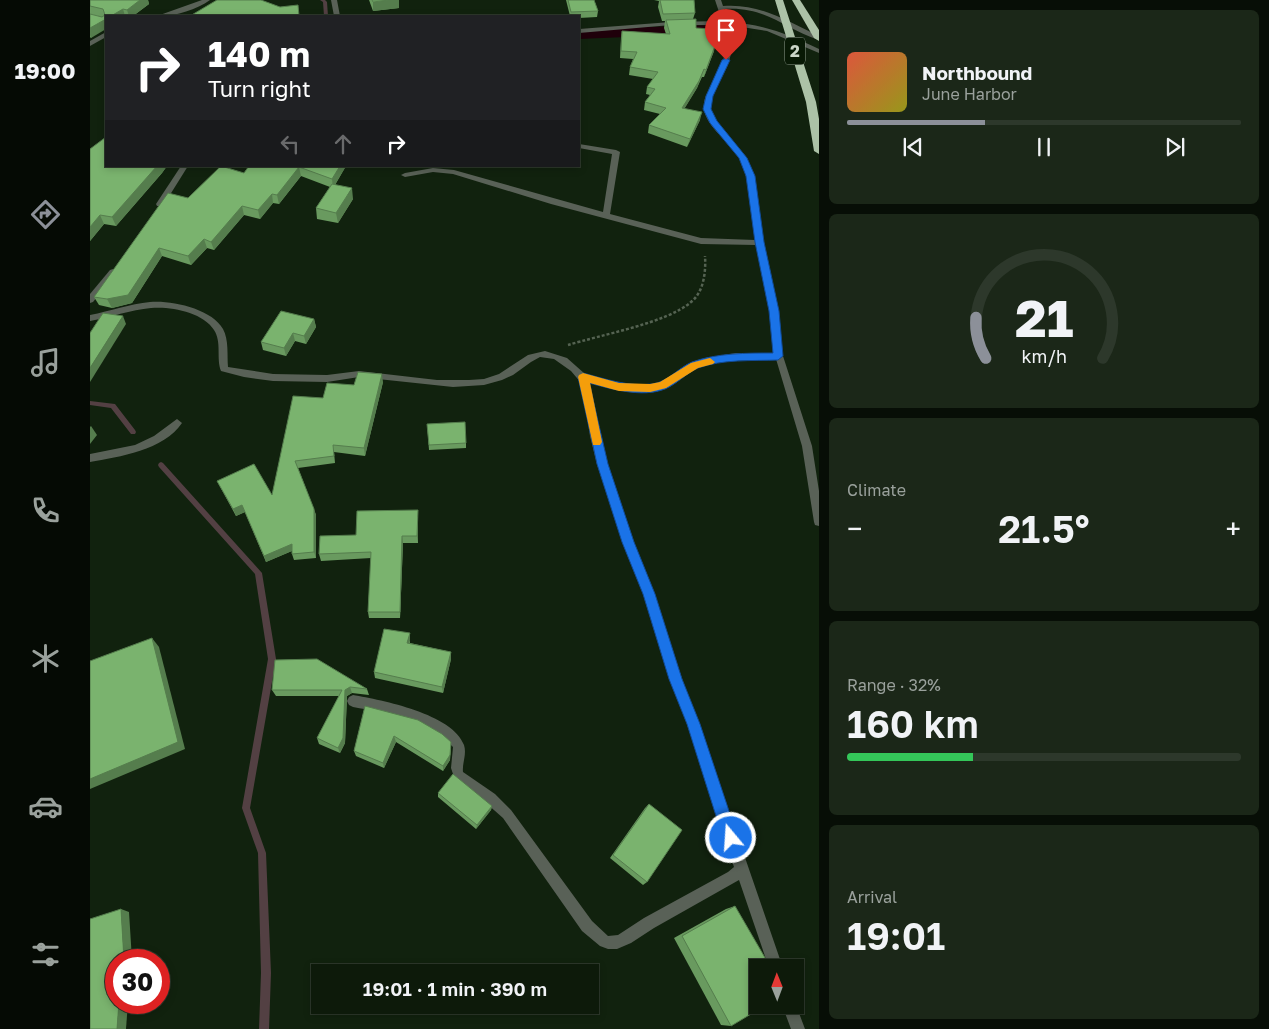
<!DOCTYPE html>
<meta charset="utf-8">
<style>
body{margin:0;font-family:"Golos Text",sans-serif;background:#1b2718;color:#f1f3f6;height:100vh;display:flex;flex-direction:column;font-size:19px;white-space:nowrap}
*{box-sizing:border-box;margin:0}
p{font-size:16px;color:#9aa19c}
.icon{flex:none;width:28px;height:28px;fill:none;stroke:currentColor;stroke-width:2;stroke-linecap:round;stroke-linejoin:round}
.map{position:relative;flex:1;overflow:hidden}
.sheet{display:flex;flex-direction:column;gap:10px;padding:10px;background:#070e06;width:450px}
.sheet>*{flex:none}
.guide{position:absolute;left:15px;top:15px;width:475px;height:152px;border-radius:0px;box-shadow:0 2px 8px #0003,0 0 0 1px #2d382b;background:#202124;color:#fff;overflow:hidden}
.needle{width:32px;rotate:359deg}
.tools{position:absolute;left:659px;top:959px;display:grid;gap:10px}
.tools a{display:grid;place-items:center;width:55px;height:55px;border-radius:0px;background:#0d1a0a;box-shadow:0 2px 8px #0003,0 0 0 1px #2d382b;font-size:25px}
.speed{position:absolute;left:15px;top:949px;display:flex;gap:10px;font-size:25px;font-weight:700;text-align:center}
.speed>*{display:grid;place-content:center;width:65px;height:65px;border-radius:50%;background:#0d1a0a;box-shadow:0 2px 8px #0003,0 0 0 1px #2d382b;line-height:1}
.speed .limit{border:8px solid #d22;background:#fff;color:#111}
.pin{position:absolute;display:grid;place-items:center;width:42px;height:42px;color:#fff;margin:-51px -21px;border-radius:50% 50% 50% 0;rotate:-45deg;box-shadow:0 0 5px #0007}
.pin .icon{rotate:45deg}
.me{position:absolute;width:55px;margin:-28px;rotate:342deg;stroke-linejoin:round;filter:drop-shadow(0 0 4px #0008)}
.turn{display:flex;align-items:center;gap:18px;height:105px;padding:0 20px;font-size:22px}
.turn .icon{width:65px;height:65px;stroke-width:2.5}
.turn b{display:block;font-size:35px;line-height:42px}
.lanes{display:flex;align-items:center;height:48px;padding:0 20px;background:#0003;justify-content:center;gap:25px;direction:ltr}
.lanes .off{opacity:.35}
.big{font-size:38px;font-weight:600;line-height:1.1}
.sheet .card{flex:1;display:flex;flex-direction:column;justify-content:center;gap:8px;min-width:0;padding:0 18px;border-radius:8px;background:#1b2718}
.sheet .dial{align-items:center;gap:0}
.dial svg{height:130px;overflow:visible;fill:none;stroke:#2d382b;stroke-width:7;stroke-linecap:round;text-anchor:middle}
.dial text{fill:#f1f3f6;stroke:none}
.song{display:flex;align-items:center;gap:15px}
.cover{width:60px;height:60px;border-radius:8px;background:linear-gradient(135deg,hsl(10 70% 55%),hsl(60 70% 35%))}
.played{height:5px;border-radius:2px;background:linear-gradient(90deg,#8c9099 35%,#2d382b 35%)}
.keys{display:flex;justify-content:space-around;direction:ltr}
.heat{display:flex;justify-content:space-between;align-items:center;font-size:28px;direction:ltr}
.charge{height:8px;border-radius:4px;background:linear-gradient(90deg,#34c759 32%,#2d382b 0)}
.trip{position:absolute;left:221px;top:964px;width:288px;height:50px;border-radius:0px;background:#0d1a0a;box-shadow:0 2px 8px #0003,0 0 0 1px #2d382b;font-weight:600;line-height:50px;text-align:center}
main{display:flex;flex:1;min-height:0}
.dock{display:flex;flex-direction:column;width:90px;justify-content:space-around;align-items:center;background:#050a04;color:#9aa19c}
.dock .icon{width:35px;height:35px}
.dock .selected{color:#8c9099}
.dock b{font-size:22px;color:#f1f3f6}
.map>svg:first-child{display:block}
</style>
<main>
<nav class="dock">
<b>19:00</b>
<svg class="icon selected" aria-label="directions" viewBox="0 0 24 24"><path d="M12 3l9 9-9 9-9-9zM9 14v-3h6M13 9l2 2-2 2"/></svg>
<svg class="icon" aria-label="music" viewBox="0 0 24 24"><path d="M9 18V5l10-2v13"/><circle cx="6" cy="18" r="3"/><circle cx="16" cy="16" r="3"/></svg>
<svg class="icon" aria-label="phone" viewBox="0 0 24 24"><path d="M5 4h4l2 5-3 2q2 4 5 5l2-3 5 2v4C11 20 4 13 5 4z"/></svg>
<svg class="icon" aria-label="climate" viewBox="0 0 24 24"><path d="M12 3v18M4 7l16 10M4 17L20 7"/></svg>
<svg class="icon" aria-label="car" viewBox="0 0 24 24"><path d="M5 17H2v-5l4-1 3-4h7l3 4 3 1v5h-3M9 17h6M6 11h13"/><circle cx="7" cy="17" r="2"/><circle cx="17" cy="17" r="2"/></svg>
<svg class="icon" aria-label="filters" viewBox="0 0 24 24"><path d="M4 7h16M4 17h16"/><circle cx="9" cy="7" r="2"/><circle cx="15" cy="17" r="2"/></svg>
</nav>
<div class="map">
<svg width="729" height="1029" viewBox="0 0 729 1029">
<rect width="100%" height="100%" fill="#11220e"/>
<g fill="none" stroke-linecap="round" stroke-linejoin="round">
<g fill="#534043" fill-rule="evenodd">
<polygon points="230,0 235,0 237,2 238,16 234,16 233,2"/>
<polygon points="0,401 25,404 45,430 46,432 45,434 41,434 21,408 0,405"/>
<polygon points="71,462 73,463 172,573 186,659 160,808 176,853 181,973 179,1029 169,1029 171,973 168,853 152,808 178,659 165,574 69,467 68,465 69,463"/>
</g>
<polygon fill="#1f000a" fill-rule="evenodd" points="626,25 631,27 634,30 631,33 489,39 489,29"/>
<path stroke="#556352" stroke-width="2.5" stroke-dasharray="3 2" stroke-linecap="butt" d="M 478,345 C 510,335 577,323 601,302 C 614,292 616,271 615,256"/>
<g fill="#596157" fill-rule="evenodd">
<path d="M 112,0 L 120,0 C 106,10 83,17 67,16 Z"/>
<polygon points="241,0 247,0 250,16 244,16"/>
<path d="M 625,0 L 631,0 L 633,6 C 669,3 697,21 729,36 L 729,40 C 693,28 676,6 634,9 L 638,22 C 673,24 698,34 729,49 L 729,53 L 677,31 L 639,25 L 642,35 L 643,48 L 637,67 L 622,96 L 620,109 L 626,121 L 657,158 L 664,176 L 673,243 L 688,311 L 693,356 L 722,446 L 729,491 L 729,526 L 725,525 L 724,522 L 712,446 L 686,359 C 663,359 639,358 617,364 C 603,368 594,378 581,386 C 556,400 525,390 500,382 L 517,464 L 543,542 L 564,593 L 592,679 L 609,724 L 693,968 L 679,968 L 649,880 L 564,928 L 541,943 L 527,949 L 518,949 L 510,946 L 492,931 L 413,818 L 396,803 L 365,780 L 361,768 L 363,747 C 339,720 297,713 263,707 L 259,705 L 257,701 L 259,697 L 263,695 C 292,700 363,714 374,745 C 377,754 372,763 373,772 L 405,794 L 421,810 L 502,921 L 518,936 L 528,935 L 554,918 L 638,872 L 644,867 L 597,724 L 580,679 L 554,593 L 533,542 L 507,464 L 500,436 L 492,384 L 481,371 L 464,359 L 450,357 L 441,362 L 423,375 L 412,380 L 394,385 L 363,387 L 269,377 L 237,382 L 183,381 L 154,377 L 131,371 C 126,358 132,342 124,330 C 113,312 80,306 61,308 C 41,310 20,317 0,321 L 0,315 C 20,311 40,304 60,302 C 82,300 122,309 133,329 C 139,340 137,355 138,367 L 183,374 L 237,375 L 269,371 L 347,380 L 379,380 L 394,379 L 409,374 L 438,355 L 455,351 L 477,358 L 495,374 L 532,384 L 553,386 L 573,382 L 598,365 L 615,358 L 646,353 L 684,353 L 680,311 L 666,245 L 611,244 L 461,204 L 363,174 L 343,172 L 315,177 L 311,175 L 315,173 L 343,168 L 364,170 L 513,212 L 522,154 L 489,148 L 489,144 L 526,150 L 530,152 L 520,214 L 611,238 L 665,240 C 661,214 661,185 651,161 C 643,144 615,127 614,108 C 613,100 617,93 621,86 C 632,64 641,50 633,25 L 581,25 L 489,33 L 489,29 L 581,22 L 632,21 Z"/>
<polygon points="16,32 16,37 0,46 0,41"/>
<polygon points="91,166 98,166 73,206 67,206 66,204"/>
<polygon points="23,269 27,272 26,274 3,302 0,303 0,294 20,270"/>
<path d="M 87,419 L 92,423 C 74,450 29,457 0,462 L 0,454 L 45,445 L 64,436 Z"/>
<polygon points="705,1003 706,1005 715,1029 701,1029 692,1005 705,1005"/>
</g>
<g fill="#acc2a7" fill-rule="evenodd">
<polygon points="685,0 693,0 726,102 729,119 729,154 724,151 716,102"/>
<polygon points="702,0 710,0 729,30 729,41 724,38"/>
</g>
</g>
<g fill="#699a5f">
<polygon points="0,0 58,0 59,4 43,16 16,16 1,38 0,37"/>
<polygon points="279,0 309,0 309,8 283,11"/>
<polygon points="476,0 504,0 508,11 507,17 489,18 489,16 480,16"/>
<polygon points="564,0 604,0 605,13 603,19 606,28 624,51 614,77 612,77 607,88 594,109 610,120 597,147 558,133 559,125 570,114 554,110 555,102 560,95 556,94 557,87 563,79 539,75 540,67 543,59 530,58 531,38 532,31 576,34 574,28 575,21 572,21 568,7 569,1"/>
<polygon points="0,149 16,166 77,166 72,173 26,226 14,224 0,241"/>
<polygon points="159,166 256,166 245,185 263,199 248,223 227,219 226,208 240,187 211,176 189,204 183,203 170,219 154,215 124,250 117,248 101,265 72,256 42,303 22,308 9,305 4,297 98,198 154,173"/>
<polygon points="224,319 226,327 216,344 205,341 196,356 173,350 171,342"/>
<polygon points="293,382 275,456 244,452 245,463 208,468 226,515 226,558 204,560 202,554 202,551 176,562 155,512 146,516 127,481 182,495 233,398 264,385"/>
<polygon points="337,424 376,443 376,448 339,450"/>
<polygon points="328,517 328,543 313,543 310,618 279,618 278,612 281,558 231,561 229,554"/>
<polygon points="320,640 320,643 361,652 361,659 353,693 285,678 284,672"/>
<polygon points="185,660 277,689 279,695 262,693 257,696 255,743 250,753 229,744 227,738 249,696 186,696 182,690"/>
<polygon points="275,706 361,742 360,760 353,771 306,742 294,768 266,756 264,751"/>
<polygon points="348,793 402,806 401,810 386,829 348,797"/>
<polygon points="559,804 557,882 553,885 520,858 555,808"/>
<polygon points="645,906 641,1026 631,1025 584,938 636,909"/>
</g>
<g fill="#557d4d">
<polygon points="50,0 58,0 59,4 43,16 39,16 37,10"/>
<polygon points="299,0 309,0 309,8 283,11 283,2"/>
<polygon points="33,9 35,16 21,16"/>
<polygon points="16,19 16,29 1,38 0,35 0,28"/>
<polygon points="626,43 624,51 614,77 616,70"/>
<polygon points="614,69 607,88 590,116 592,108"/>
<polygon points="612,112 610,120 597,147 600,139"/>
<polygon points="67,166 77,166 72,173 26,226 22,217"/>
<polygon points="250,166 256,166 243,188 242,179"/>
<polygon points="209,167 211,176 189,204 187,195"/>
<polygon points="262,188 263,199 248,223 246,213"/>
<polygon points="182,194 183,203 170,219 168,210"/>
<polygon points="152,206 154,215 124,250 121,242"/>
<polygon points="10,215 14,224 0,241 0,227"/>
<polygon points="114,239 117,248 101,265 98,256"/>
<polygon points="69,248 72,256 42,303 22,308 17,299"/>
<polygon points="33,316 36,324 0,382 0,368"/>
<polygon points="224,319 226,327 216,344 214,336"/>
<polygon points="203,333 205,341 196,356 194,348"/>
<polygon points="292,374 293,382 275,456 274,448"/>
<polygon points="1,426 7,435 0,444 0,427"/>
<polygon points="152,505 155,512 146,516 143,509"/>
<polygon points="224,509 226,515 226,558 224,552"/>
<polygon points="328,510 328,543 327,536"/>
<polygon points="312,536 313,543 310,618 310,612"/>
<polygon points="202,544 204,550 176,562 174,556"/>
<polygon points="320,633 320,640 318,649 317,643"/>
<polygon points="62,638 69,647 95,749 0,789 0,779"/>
<polygon points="361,652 361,659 353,693 352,687"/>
<polygon points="260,687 262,693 257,696 255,743 250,753 248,748 255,690"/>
<polygon points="304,736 306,742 294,768 293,763"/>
<polygon points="361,742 360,760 353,771 353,766"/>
<polygon points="402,806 401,810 386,829 387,825"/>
<polygon points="31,909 39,912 42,960 34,960"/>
<polygon points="29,1002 38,1002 36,1029 27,1029"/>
</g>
<g fill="#7ab36e" stroke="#557d4d">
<polygon points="0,0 50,0 37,10 33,9 21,16 16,16 16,19 0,28 0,14 12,17 15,15 13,9 0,6"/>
<polygon points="127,0 171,0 190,7 208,5 209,16 100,16"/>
<polygon points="282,0 299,0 283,2"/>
<polygon points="478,0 504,0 508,11 481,12"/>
<polygon points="570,0 604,0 605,13 573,14"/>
<polygon points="606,19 606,28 622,29 626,43 616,70 614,69 609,81 592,108 612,112 600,139 559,125 576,108 555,102 565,89 557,87 568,72 540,67 547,52 531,51 532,31 580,34 576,20"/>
<polygon points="16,137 16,166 67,166 22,217 10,215 0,227 0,149"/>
<polygon points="131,166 154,173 159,166 250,166 242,179 209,167 187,195 182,194 168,210 152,206 121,242 114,239 98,256 69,248 38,295 17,299 4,297 78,193 98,198"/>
<polygon points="242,184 262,188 246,213 226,208"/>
<polygon points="191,311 224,319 214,336 203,333 194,348 171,342"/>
<polygon points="13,313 33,316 0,368 0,333"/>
<polygon points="268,372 292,374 274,448 243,445 244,456 205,461 224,509 224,552 202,554 202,544 174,556 152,505 143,509 127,481 164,464 182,495 203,396 233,398 237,383 264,385"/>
<polygon points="375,422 376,443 339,445 337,424"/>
<polygon points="328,510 327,536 312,536 310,612 278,612 281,552 229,554 230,536 266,535 267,511"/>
<polygon points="294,629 320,633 317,643 361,652 352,687 284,672"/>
<polygon points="62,638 88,742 0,779 0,661"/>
<polygon points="227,659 277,689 260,687 255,690 253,738 248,748 227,738 252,690 182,690 185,660"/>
<polygon points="275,706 328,720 352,734 361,742 360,755 353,766 304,736 293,763 264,751"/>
<polygon points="363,774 402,806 387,825 348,793"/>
<polygon points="559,804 592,830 557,882 523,855"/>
<polygon points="645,906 681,968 668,968 668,1005 676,1005 641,1026 592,936"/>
<polygon points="31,909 34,960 26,960 26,1002 29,1002 27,1029 0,1029 0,919"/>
</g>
<path fill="#1a73e8" stroke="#114b97" d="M 636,58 L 640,60 L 623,96 L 621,109 L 627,121 L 657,158 L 665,176 L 674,242 L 689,311 L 693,356 L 688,360 C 662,361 633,359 608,368 C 596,373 587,384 575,389 C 552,398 522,389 499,383 L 518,464 L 544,542 L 565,594 L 592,679 L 610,724 L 648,838 L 646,843 L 641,845 L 636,843 L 633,838 L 597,724 L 579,679 L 553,594 L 532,542 L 507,464 L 488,377 L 493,373 C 515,379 539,387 562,384 C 578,382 588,368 602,362 C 627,353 657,353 683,353 L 679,311 L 665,242 L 656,176 L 649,158 L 620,123 L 613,109 L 616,96 L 632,60 Z"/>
<polygon fill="#f59e0b" points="620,358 625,362 623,364 608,368 576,388 560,392 529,391 500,383 512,442 510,445 503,445 488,377 489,375 493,373 529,383 560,384 570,382 601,363"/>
<g text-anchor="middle" stroke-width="5" stroke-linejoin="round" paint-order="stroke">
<rect fill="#081905" stroke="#909d8e" stroke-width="1" x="695" y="37.5" width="20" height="27" rx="4"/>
<g font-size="16" font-weight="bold" fill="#cbd6c8">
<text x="705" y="57">2</text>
</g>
</g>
</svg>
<div class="tools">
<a><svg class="needle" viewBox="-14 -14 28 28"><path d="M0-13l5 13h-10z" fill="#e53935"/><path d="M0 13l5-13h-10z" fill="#9aa19c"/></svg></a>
</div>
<div class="speed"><div class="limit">30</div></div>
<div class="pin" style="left:636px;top:60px;background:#d93025"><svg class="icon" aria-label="arrive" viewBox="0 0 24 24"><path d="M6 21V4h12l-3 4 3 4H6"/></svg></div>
<svg class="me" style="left:641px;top:838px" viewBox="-20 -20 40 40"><circle r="17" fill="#1a73e8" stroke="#fff" stroke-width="3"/><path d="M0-11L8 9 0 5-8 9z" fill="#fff"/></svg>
<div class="trip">19:01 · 1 min · 390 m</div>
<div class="guide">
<div class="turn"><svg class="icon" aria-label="right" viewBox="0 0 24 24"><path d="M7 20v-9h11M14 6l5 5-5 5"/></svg><div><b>140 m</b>Turn right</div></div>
<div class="lanes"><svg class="icon off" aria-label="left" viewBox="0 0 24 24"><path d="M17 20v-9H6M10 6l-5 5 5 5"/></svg><svg class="icon off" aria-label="ahead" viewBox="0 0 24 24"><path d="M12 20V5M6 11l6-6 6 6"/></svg><svg class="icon" aria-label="right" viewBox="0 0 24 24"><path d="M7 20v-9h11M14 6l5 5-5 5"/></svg></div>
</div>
</div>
<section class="sheet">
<div class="card">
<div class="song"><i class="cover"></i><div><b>Northbound</b><p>June Harbor</p></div></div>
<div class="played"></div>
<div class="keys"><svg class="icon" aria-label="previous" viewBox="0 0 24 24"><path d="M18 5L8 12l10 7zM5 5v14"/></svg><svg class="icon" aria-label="pause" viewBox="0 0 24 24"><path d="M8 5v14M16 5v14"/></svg><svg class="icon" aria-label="next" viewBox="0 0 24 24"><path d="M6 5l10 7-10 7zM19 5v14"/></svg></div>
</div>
<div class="card dial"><svg viewBox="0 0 100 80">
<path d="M14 69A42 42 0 1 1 86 69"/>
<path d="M14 69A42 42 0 0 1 8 44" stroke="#8c9099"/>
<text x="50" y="56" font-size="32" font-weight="700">21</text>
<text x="50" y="72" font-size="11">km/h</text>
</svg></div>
<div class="card"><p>Climate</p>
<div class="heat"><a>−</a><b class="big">21.5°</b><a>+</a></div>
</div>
<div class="card"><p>Range · 32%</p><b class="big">160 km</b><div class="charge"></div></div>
<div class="card"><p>Arrival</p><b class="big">19:01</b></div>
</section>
</main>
